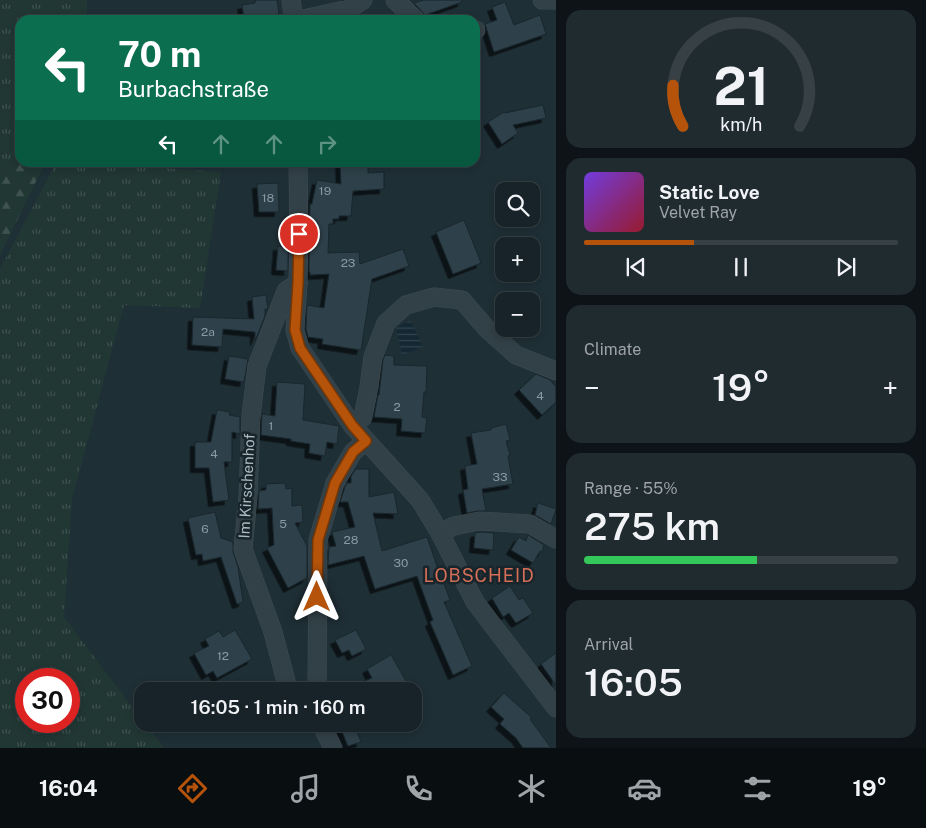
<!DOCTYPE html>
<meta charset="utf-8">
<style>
body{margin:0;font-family:"Public Sans",sans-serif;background:#202b30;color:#f1f3f6;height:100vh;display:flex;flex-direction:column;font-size:19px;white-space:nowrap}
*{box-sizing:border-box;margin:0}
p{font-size:16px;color:#9ea4a8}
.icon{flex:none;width:28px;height:28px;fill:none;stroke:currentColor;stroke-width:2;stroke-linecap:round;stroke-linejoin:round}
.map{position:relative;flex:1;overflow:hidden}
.panel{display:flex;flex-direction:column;gap:10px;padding:10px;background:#0d1316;width:370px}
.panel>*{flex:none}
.top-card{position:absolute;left:15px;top:15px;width:465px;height:152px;border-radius:15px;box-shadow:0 2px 8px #0003,0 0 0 1px #364045;background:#0b6e4f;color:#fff;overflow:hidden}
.buttons{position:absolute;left:495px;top:182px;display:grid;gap:10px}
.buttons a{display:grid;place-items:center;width:45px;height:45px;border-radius:10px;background:#172328;box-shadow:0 2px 8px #0003,0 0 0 1px #364045;font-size:25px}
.speed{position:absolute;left:15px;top:668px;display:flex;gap:10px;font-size:25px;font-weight:700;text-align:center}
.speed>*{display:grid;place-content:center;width:65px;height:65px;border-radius:50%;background:#172328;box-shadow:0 2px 8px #0003,0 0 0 1px #364045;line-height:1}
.speed .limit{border:8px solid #d22;background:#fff;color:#111}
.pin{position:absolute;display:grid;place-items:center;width:42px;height:42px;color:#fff;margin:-21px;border:2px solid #fff;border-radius:50%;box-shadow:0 1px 5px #0007}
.me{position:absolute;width:55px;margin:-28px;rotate:0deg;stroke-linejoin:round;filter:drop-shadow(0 0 4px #0008)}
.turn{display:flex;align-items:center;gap:18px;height:105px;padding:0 20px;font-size:22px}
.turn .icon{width:65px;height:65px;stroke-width:2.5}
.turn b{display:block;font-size:35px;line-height:42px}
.lanes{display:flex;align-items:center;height:48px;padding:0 20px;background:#0003;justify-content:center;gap:25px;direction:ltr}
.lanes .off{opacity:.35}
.big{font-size:38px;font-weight:600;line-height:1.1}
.panel .widget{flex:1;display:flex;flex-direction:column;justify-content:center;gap:8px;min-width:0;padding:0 18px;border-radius:15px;background:#202b30}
.panel .dial{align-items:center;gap:0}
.dial svg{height:130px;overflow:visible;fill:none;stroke:#364045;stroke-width:7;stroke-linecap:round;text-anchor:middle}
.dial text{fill:#f1f3f6;stroke:none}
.song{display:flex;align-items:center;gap:15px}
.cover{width:60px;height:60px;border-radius:8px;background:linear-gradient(135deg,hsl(260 70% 55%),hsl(350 70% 35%))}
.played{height:5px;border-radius:2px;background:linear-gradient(90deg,#b45309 35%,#364045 35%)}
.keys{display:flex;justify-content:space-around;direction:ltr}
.heat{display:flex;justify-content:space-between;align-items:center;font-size:28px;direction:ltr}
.charge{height:8px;border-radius:4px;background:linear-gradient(90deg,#34c759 55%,#364045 0)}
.trip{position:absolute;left:134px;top:682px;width:288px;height:50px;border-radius:15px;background:#172328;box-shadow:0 2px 8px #0003,0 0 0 1px #364045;font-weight:600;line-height:50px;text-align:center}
.tab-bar{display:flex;height:80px;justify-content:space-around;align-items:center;background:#090e10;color:#9ea4a8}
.tab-bar .icon{width:35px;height:35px}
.tab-bar .current{color:#b45309}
.tab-bar b{font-size:22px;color:#f1f3f6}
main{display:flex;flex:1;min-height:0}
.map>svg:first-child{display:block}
</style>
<main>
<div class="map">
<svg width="556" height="748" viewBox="0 0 556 748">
<defs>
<pattern id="grass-tufts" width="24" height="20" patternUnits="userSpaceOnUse" patternTransform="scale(1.25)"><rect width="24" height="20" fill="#213734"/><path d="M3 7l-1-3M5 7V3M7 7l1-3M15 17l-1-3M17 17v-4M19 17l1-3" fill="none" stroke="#3f5250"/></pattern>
<pattern id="forest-firs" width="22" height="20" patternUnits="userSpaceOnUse" patternTransform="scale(1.25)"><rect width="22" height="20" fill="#213734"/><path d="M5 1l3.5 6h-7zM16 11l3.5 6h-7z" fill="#3f5250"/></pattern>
<pattern id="water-rules" width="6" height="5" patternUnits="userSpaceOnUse" patternTransform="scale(1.25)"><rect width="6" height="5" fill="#132833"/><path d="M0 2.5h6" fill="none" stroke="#33454f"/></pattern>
<filter id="shadow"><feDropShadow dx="-4.5" dy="4.5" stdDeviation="0" flood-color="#0009"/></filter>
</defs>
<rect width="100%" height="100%" fill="#1f2f36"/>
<g fill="url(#grass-tufts)" fill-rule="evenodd">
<polygon points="0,0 87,0 87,20 20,20 20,162 28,163 0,170"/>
<path d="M 56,163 L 91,163 L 221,172 L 200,308 L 124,305 L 72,499 L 64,617 L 142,720 L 142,724 L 146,724 L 164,748 L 0,748 L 0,269 ZM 26,679 L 69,679 L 69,721 L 26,721 Z"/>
</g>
<polygon fill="url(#forest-firs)" points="28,162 45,163 0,255 0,170"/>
<polygon fill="url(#water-rules)" points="411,321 423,347 402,355 396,327"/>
<g fill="#2e414a" stroke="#1a272d" filter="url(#shadow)">
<polygon points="255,0 277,0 279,14 244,18 242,5 255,3"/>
<polygon points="424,0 462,0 462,2 425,15 414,3"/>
<polygon points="505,2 514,25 540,15 546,34 494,52 485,24 497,20 492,7"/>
<polygon points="543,105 546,118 513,125 518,133 502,144 488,122 504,112 505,113"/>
<polygon points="340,162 368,162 368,173 384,172 384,189 353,191 351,216 339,216 339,219 333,219 333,224 329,224 328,253 359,252 360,264 403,249 409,266 372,279 361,350 322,344 323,339 308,337 306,329 307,305 324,308 329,274 310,275 310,272 309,272 310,204 312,204 317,180 341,184"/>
<polygon points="278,183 279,212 259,212 257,184"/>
<polygon points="464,220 481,263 453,274 436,232"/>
<polygon points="278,246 288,247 288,271 276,270"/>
<polygon points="266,295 268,309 265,309 265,316 255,341 255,332 223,329 222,347 192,345 193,317 254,319 252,297"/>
<polygon points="385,355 394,356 394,365 427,366 426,392 424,392 422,417 427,418 425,433 401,431 402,419 374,417 378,395 379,395 383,360"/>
<polygon points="229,356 248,359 244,382 225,379"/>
<polygon points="536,374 550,380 556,387 556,402 542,415 519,390"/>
<polygon points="277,382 305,384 303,420 339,426 337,444 327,442 325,456 309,453 310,444 291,441 291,439 261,435 262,414 275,416"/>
<polygon points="217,410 230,412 229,415 240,417 240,434 232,432 232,462 224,462 229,500 213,502 209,468 195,468 195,442 211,442"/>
<polygon points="506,424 510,440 506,441 510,455 508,456 513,484 482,489 486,511 477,511 467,513 463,490 468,489 465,466 477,464 471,433 491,430 491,428"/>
<polygon points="356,469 369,469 369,497 394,492 398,514 373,513 382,551 427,537 442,581 443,581 450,600 444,602 472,666 453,675 430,622 433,620 417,576 375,589 364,556 328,565 329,547 336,546 332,532 355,527 348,502 340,502 345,487 347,483 351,483 351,476"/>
<polygon points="285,483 286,489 292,488 292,506 302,505 303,522 295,523 307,546 307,578 288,588 267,548 274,545 272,508 258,509 259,491 266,490 266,484"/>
<polygon points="538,503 556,509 551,524 535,515"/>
<polygon points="215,512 221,538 233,542 233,552 238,567 243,602 237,604 221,557 203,561 202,554 196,555 188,518"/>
<polygon points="480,532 494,533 493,550 474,548 475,533"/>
<polygon points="528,535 544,545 542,552 540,551 533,563 511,550 519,537 526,541"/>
<polygon points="510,586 519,600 523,598 533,613 516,623 509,613 503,617 492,598"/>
<polygon points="235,630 252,659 217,678 213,671 206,675 194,653 209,646 205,639 219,631 223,637"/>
<polygon points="356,630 366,649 352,656 349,650 342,653 335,640"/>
<polygon points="556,653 556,685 541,664"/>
<polygon points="391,655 407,683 392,691 341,691 340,690 372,678 367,669"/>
<polygon points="504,693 532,718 530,719 551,748 523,748 516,738 500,724 504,719 491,707"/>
<polygon points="339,724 354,724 361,742 348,746"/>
</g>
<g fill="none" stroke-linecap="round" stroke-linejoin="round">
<g stroke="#3f4c53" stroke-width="19">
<g id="minor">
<polyline points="291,0 294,20"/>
<polyline points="395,0 416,20"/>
<polyline points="542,0 556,0"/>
<polyline points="299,20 349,9 363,0"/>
<polyline points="475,30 476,30"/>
<polyline points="298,162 299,234 298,283 295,330 300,348 352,425 420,500 440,533 475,602 556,708"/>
<polyline points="352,425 363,417 369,387 373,357 386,323 406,305 434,297 462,300 487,329 516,355 556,371"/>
<polyline points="440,533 454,526 479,521 530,524 556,539"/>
<polyline points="293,691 287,685 273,632 243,549 248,497 251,416 257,366 286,291 298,283"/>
<polyline points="317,691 318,540 335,483 353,452 366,441"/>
<polyline points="321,724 333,748"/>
</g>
</g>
<use href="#minor" stroke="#324047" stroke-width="18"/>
</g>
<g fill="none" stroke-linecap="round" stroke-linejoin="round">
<g stroke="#753606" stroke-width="12">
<polyline id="route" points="299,234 298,283 295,330 300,348 352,425 366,441 353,452 335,483 318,540 317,597"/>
</g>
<use href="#route" stroke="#b45309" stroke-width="9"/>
</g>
<g text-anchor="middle" stroke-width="5" stroke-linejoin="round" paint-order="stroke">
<g font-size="12" fill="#8b9ba4">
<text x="325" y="195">19</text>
<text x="268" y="202">18</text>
<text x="348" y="267">23</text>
<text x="208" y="336">2a</text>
<text x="540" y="400">4</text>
<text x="397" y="411">2</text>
<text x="271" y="430">1</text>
<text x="214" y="458">4</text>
<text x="500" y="481">33</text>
<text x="283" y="528">5</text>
<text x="205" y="533">6</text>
<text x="351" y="544">28</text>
<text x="401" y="567">30</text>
<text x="223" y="660">12</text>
</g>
<g font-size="15" fill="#acbbc4" stroke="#18252b">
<text transform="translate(247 486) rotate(-87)" y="5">Im Kirschenhof</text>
</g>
<g font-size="18" letter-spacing="1" fill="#d46e57" stroke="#18252b">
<text x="479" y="582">LOBSCHEID</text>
</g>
</g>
</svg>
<div class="buttons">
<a><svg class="icon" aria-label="search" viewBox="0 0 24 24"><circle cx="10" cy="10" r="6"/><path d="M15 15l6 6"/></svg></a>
<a>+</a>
<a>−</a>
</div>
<div class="speed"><div class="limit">30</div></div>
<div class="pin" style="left:299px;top:234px;background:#d93025"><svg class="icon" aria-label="arrive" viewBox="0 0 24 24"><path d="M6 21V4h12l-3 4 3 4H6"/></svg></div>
<svg class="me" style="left:317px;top:597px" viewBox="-20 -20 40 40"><path d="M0-17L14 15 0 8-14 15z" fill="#b45309" stroke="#fff" stroke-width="4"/></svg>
<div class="trip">16:05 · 1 min · 160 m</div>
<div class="top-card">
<div class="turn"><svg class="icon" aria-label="left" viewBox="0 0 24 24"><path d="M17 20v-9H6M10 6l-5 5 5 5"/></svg><div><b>70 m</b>Burbachstraße</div></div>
<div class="lanes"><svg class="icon" aria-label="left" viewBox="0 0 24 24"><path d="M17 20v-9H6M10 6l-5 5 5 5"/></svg><svg class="icon off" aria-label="ahead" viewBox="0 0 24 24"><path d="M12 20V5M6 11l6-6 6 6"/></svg><svg class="icon off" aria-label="ahead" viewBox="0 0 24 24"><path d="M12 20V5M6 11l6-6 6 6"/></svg><svg class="icon off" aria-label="right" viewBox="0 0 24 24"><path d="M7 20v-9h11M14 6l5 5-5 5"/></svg></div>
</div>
</div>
<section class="panel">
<div class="widget dial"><svg viewBox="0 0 100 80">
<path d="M14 69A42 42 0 1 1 86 69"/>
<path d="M14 69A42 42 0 0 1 8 44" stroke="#b45309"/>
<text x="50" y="56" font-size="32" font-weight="700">21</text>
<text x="50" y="72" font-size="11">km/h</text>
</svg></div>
<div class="widget">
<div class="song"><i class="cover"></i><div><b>Static Love</b><p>Velvet Ray</p></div></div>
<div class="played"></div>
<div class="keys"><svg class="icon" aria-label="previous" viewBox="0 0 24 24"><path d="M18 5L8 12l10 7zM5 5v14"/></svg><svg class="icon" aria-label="pause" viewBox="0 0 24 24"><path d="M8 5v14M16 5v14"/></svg><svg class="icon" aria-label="next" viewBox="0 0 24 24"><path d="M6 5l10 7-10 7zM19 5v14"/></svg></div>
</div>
<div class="widget"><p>Climate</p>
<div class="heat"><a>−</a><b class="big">19°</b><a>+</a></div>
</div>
<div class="widget"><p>Range · 55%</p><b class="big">275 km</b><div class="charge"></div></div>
<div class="widget"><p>Arrival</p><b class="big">16:05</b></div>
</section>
</main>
<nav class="tab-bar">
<b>16:04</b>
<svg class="icon current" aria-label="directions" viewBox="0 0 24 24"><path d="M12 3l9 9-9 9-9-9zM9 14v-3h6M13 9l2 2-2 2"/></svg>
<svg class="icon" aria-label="music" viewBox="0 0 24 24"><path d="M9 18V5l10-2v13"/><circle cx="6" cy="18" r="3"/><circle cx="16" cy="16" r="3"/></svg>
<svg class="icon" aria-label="phone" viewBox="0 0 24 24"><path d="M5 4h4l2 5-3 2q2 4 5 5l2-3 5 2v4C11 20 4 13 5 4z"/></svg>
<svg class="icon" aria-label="climate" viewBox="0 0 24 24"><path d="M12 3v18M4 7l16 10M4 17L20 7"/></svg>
<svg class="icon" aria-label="car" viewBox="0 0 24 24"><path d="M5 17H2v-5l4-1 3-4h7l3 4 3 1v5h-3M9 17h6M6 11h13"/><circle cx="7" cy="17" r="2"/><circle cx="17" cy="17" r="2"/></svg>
<svg class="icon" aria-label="filters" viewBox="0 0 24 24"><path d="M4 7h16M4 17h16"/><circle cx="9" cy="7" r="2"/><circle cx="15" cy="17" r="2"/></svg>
<b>19°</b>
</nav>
